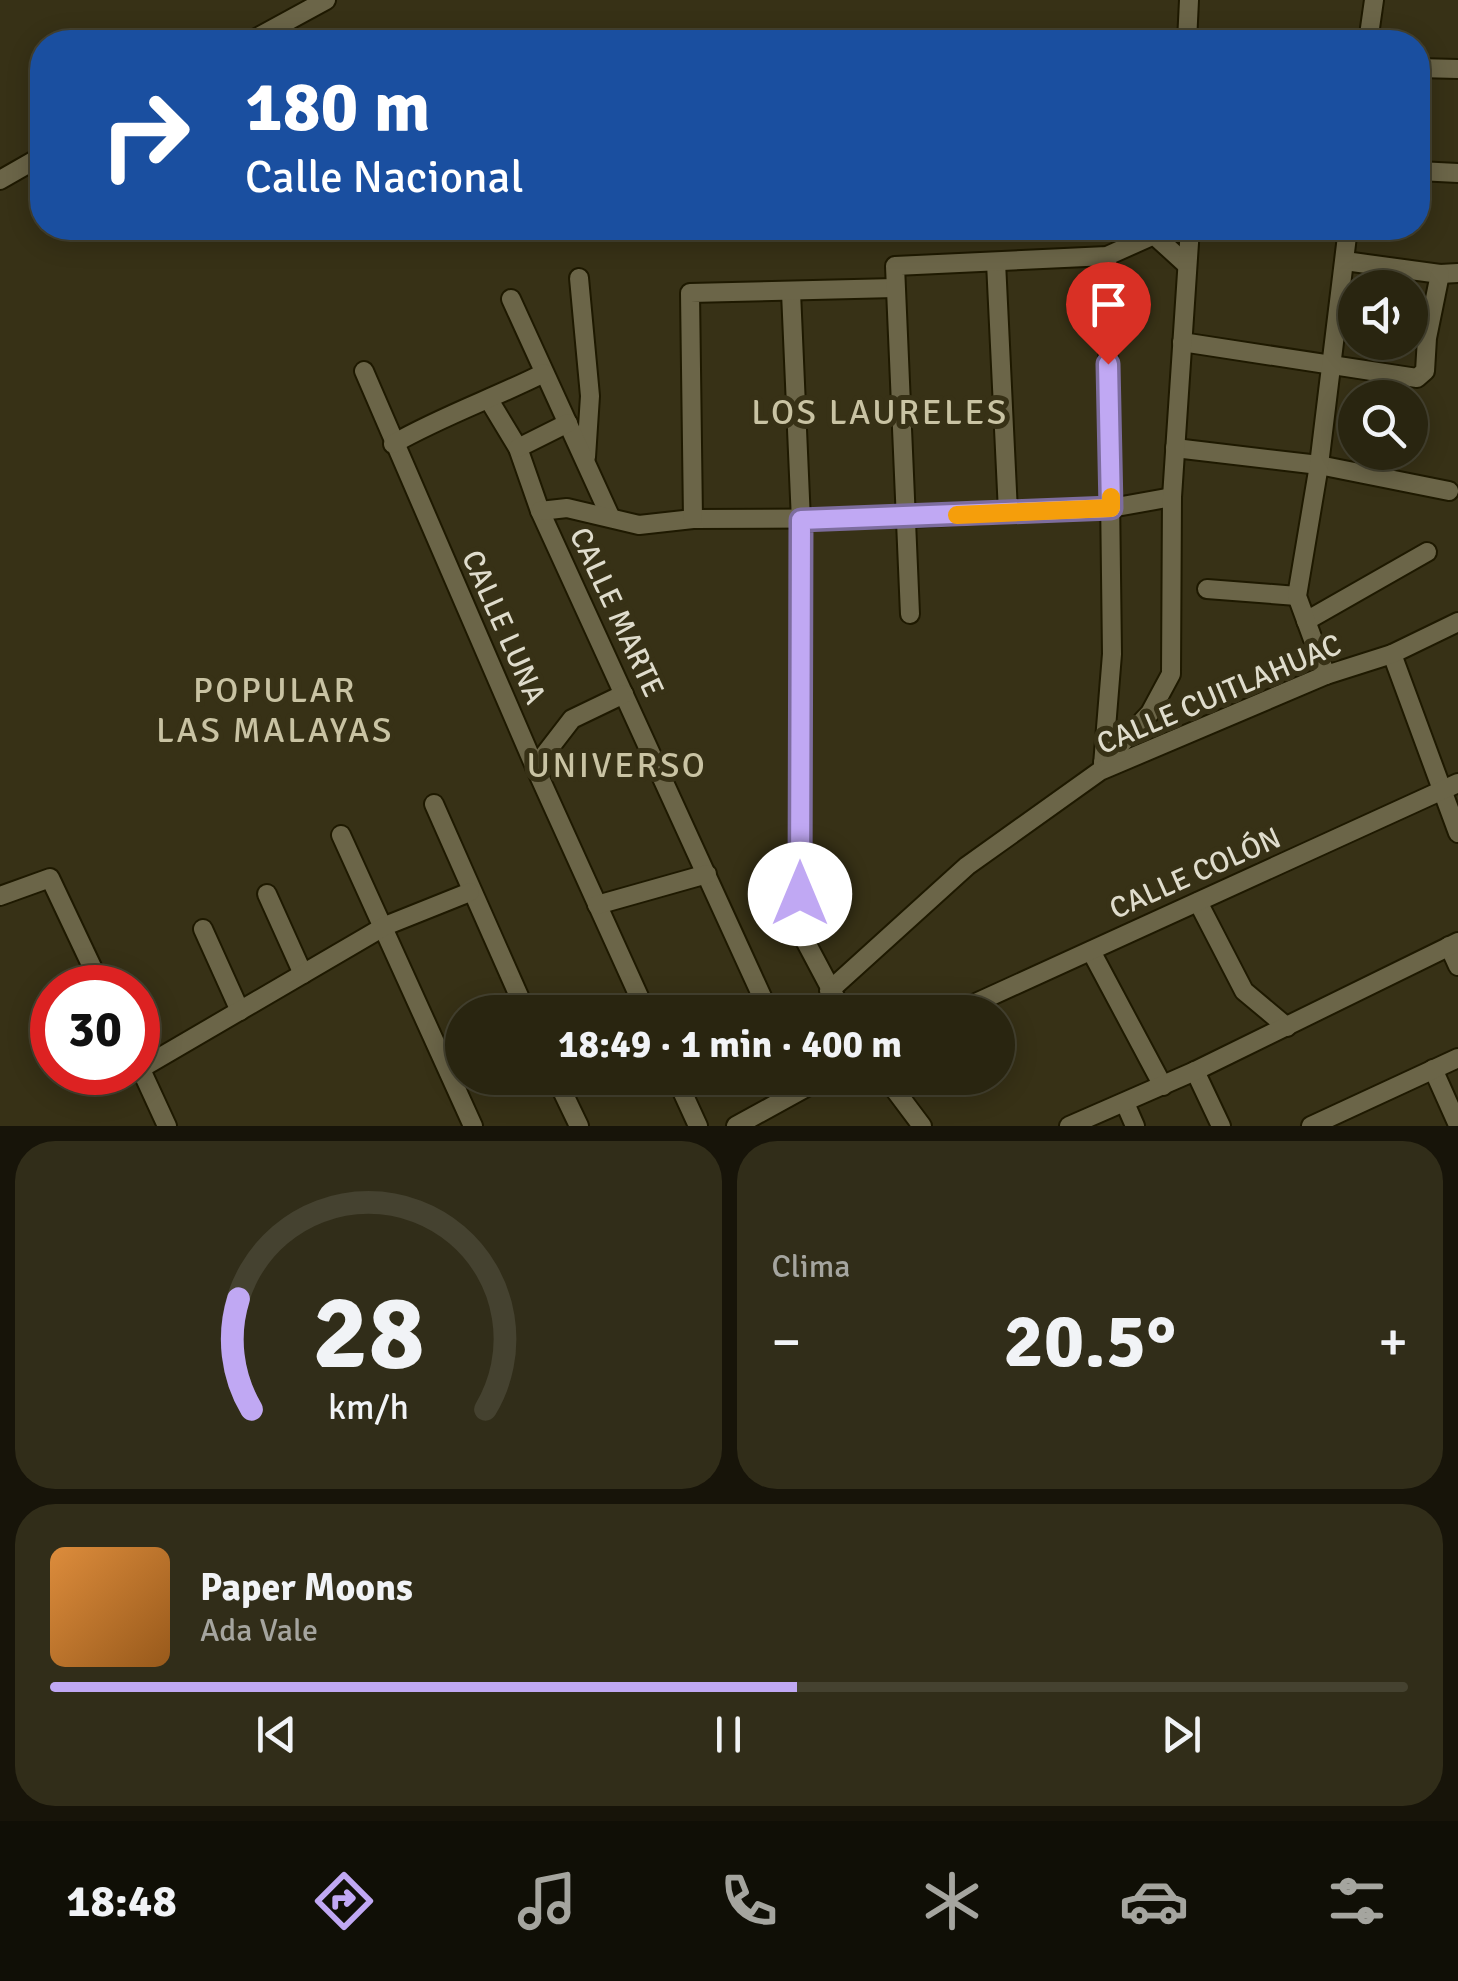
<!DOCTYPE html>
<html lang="es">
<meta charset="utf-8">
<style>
body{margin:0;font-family:Signika,sans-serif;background:#312d19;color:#f1f3f6;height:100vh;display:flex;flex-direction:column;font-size:38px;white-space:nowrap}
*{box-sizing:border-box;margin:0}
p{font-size:32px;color:#a5a59f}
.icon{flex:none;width:55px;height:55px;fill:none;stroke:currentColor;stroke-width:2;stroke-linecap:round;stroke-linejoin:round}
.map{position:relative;height:1126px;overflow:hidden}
.sheet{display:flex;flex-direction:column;gap:15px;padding:15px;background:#171409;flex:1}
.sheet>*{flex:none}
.banner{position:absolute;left:30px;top:30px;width:1400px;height:210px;border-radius:40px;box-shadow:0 5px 25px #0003,0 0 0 2px #454230;background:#1a4fa0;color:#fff;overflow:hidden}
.fabs{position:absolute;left:1338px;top:270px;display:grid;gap:20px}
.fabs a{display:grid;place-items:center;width:90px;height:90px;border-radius:50%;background:#292510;box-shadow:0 5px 25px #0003,0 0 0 2px #454230;font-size:50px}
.speed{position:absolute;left:30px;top:965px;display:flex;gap:20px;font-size:50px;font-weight:700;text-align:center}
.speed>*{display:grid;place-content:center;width:130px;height:130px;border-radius:50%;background:#292510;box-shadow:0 5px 25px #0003,0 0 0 2px #454230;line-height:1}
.speed .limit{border:15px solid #d22;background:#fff;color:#111}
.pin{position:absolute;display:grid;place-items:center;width:85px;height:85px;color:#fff;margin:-102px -42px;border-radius:50% 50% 50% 0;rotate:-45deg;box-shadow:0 0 10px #0007}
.pin .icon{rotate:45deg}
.me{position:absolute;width:110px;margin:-55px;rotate:0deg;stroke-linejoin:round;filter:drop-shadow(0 0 8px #0008)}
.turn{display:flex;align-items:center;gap:35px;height:210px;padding:0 50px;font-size:45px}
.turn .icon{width:130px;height:130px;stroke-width:2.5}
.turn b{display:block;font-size:70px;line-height:85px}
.big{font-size:75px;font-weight:700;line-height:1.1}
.sheet .widget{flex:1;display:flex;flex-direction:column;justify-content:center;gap:15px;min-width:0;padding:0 35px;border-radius:40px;background:#312d19}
.sheet .dial{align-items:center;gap:0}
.dial svg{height:260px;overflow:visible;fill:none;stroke:#454230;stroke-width:7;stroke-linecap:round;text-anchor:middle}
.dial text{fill:#f1f3f6;stroke:none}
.song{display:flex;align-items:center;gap:30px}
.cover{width:120px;height:120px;border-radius:15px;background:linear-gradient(135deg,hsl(30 70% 55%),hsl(30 70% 35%))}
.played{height:10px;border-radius:5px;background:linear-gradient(90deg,#c0a8f3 55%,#454230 55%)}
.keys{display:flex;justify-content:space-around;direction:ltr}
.heat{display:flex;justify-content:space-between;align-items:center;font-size:55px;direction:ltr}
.sheet .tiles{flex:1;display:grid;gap:15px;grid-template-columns:1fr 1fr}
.widget:last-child{grid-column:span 2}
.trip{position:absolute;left:445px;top:995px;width:570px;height:100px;border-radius:50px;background:#292510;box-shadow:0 5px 25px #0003,0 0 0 2px #454230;font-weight:700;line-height:100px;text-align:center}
.tab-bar{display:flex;height:160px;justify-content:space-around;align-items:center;background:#100f06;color:#a5a59f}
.tab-bar .icon{width:70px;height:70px}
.tab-bar .active{color:#c0a8f3}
.tab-bar b{font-size:45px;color:#f1f3f6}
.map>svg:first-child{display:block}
</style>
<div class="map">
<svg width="1458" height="1126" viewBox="0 0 1458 1126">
<rect width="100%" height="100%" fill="#373116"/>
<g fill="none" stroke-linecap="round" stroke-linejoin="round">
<g stroke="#1e1900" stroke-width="22">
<g id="street">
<polyline points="249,42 326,0"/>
<polyline points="1187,42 1189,0"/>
<polyline points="1368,42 1374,0"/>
<polyline points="1418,68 1458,69"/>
<polyline points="1418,171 1458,173"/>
<polyline points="0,180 42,156"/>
<polyline points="1345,261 1440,274 1458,273"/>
<polyline points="996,262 1008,512"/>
<polyline points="579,278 590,396 586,457"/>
<polyline points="791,292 801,521 800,931 843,1012"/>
<polyline points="511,299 610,516"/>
<polyline points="1182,342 1417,378 1425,371 1427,338 1440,274"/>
<polyline points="364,371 535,767 646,1012"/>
<polyline points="489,400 518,448 540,511 769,1012"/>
<path d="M 393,444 C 442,416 494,398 544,373"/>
<polyline points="518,448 568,423"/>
<polyline points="1175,448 1319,465 1449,491"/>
<polyline points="540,511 567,508 639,525 693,519 907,518 1111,508 1172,497"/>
<polyline points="693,519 690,293 895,288"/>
<polyline points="1207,589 1297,596"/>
<polyline points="910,614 895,266 1107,256 1154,235 1187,265"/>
<polyline points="1306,621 1427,552"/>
<polyline points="1392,654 1458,833"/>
<polyline points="1326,675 1297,596 1319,465 1348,228"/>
<polyline points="1103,763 1150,713 1171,674 1172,497 1190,228"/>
<polyline points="1103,765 1112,654 1107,256"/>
<polyline points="535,767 572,719 624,694"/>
<polyline points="434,804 526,1012"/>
<polyline points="341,835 473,1126"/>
<polyline points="267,894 303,974"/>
<polyline points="0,896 50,878 102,988"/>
<polyline points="1198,902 1244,991 1287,1027"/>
<polyline points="597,905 707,874"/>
<polyline points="203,929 240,1011"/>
<polyline points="1449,946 1458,966"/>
<polyline points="1091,951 1163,1086"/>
<polyline points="829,991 967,866 1100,771 1326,675 1392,654 1458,622"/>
<polyline points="956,1012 1458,783"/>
<polyline points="138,1063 167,1126"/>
<polyline points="140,1069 385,926 470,892"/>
<polyline points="1433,1069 1458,1125"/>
<polyline points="1195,1071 1221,1126"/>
<polyline points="556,1078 579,1126"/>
<polyline points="676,1078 698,1126"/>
<polyline points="886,1078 922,1126"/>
<polyline points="1125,1103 1135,1126"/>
<polyline points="736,1126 823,1078"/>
<polyline points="1069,1126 1195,1071 1458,942"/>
<polyline points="1311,1126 1458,1058"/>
</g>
</g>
<use href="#street" stroke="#6b6548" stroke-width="18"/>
</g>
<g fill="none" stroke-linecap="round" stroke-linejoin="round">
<g stroke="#7d6d9e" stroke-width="25">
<polyline id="route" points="800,894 801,520 1111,508 1108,364"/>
</g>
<use href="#route" stroke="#c0a8f3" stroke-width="18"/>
<polyline stroke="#f59e0b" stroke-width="18" points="957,515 1111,508 1111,497"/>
</g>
<g text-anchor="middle" stroke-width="10" stroke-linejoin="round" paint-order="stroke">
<g font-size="30" fill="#dfdccc" stroke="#373116">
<text transform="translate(617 612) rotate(65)" y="10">CALLE MARTE</text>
<text transform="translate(504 627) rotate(66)" y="10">CALLE LUNA</text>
<text transform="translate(1219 694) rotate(-23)" y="10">CALLE CUITLAHUAC</text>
<text transform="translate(1195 873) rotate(-24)" y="10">CALLE COLÓN</text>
</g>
<g font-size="35" letter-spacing="2.5" fill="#c9c3a3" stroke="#373116">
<text x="880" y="424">LOS LAURELES</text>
<text x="275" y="702">POPULAR<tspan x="275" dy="40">LAS MALAYAS</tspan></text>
<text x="617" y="777">UNIVERSO</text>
</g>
</g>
</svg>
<div class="fabs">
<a><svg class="icon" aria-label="sound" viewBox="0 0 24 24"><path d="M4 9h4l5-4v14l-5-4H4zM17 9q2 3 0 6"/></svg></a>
<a><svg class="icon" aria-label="search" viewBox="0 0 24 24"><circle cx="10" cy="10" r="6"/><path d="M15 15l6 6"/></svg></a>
</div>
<div class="speed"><div class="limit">30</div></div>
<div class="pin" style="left:1108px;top:364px;background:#d93025"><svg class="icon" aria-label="arrive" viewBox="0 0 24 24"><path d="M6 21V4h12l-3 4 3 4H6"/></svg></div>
<svg class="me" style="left:800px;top:894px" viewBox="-20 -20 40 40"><circle r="19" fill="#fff"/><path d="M0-13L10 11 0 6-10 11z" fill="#c0a8f3"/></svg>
<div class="trip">18:49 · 1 min · 400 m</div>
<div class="banner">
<div class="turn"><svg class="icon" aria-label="right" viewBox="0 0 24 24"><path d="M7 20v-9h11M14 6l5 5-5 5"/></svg><div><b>180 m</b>Calle Nacional</div></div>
</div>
</div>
<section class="sheet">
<div class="tiles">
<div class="widget dial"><svg viewBox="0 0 100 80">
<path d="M14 69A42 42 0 1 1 86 69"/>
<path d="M14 69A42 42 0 0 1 10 35" stroke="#c0a8f3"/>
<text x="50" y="56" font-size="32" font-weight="700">28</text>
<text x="50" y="72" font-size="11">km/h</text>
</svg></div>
<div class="widget"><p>Clima</p>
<div class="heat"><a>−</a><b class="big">20.5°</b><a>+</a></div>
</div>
<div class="widget">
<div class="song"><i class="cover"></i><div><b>Paper Moons</b><p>Ada Vale</p></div></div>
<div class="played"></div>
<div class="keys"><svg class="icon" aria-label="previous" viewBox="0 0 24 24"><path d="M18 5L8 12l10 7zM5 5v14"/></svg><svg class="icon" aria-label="pause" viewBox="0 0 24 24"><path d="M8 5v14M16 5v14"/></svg><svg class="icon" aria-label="next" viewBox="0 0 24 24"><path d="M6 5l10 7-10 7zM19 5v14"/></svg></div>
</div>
</div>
</section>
<nav class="tab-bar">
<b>18:48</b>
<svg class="icon active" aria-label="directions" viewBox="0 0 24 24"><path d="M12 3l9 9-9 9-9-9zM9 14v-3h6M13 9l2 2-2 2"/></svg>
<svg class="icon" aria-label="music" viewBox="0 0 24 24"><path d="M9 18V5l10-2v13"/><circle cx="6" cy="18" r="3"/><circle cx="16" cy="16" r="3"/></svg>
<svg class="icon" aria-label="phone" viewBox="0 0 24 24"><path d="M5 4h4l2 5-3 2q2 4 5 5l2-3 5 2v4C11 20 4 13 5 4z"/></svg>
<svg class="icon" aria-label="climate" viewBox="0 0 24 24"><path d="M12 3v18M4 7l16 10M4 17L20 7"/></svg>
<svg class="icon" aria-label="car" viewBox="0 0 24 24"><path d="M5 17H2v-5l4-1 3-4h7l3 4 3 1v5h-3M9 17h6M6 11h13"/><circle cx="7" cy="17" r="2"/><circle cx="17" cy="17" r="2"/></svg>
<svg class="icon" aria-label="filters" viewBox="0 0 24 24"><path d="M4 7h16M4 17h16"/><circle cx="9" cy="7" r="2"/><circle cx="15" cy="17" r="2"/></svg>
</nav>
